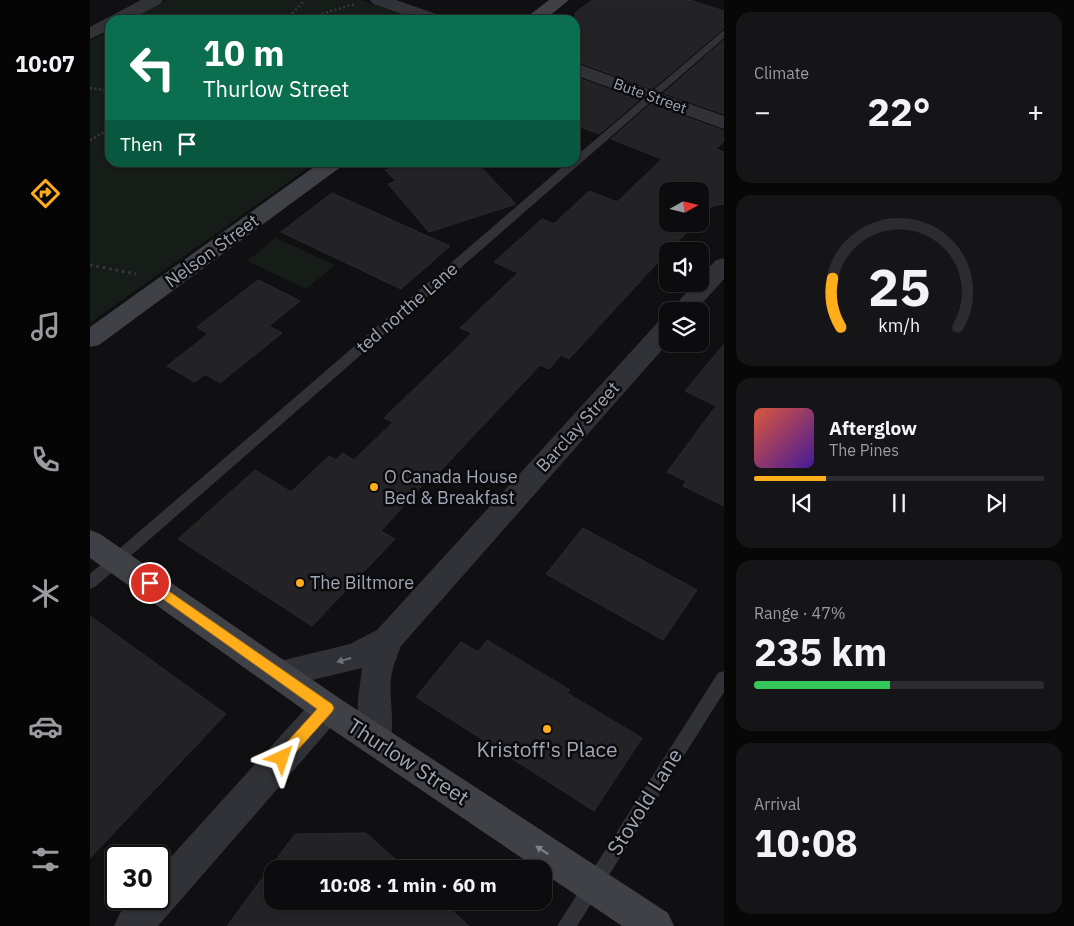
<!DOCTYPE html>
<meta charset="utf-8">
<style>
body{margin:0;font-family:"IBM Plex Sans",sans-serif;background:#151517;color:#f1f3f6;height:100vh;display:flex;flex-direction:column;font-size:19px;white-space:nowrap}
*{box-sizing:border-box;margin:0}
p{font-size:16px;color:#9a9b9e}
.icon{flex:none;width:28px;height:28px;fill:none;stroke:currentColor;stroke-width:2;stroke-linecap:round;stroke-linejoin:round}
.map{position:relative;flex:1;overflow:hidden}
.panel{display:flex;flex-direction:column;gap:12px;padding:12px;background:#070708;width:350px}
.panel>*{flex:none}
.hud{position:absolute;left:15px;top:15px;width:475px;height:152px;border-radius:15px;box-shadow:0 1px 4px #0004,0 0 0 1px #2c2c2e;background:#0b6e4f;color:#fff;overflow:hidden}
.needle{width:32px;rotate:82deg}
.fabs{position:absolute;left:569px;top:182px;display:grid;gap:10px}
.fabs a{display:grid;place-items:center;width:50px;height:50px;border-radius:10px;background:#0c0c0e;box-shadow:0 1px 4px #0004,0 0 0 1px #2c2c2e;font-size:25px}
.speed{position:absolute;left:15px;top:845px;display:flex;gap:10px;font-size:25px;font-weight:700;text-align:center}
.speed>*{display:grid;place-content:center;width:65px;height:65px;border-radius:50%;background:#0c0c0e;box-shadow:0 1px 4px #0004,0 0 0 1px #2c2c2e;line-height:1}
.speed .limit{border:2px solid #111;border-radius:8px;background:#fff;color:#111}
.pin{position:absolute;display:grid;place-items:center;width:42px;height:42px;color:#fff;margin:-21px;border:2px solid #fff;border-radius:50%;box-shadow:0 1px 5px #0007}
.me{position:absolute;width:55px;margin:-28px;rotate:42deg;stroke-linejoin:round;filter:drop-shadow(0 0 4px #0008)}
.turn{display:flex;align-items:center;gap:18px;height:105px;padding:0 15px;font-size:22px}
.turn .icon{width:65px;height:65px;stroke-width:2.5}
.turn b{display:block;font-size:35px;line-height:42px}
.then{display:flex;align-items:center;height:48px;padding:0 15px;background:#0003;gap:10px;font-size:19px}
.big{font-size:38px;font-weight:800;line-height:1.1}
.panel .tile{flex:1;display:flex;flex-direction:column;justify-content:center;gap:8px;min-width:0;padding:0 18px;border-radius:15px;background:#151517}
.panel .dial{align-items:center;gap:0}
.dial svg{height:130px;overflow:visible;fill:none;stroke:#2c2c2e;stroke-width:7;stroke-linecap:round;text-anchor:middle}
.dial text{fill:#f1f3f6;stroke:none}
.song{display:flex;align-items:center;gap:15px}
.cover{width:60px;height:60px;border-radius:8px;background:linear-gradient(135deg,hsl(10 70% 55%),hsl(260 70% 35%))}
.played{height:5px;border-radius:2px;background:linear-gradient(90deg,#ffad1b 25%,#2c2c2e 25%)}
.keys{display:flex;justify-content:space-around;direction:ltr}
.heat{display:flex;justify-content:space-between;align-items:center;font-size:28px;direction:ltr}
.charge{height:8px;border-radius:4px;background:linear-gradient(90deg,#34c759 47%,#2c2c2e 0)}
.trip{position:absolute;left:174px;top:860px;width:288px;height:50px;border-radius:15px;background:#0c0c0e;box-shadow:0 1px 4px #0004,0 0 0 1px #2c2c2e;font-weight:800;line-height:50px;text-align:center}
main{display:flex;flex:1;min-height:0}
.tabs{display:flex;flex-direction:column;width:90px;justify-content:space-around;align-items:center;background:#050506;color:#9a9b9e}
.tabs .icon{width:35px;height:35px}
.tabs .active{color:#ffad1b}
.tabs b{font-size:22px;color:#f1f3f6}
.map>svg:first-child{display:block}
</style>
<main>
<nav class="tabs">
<b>10:07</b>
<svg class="icon active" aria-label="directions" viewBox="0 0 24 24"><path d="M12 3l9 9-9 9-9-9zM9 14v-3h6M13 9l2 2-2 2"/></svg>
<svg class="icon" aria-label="music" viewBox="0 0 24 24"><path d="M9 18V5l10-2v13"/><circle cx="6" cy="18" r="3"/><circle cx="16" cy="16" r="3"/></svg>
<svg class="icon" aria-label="phone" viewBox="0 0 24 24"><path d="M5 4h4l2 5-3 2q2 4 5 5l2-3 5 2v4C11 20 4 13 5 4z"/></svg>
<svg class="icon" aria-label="climate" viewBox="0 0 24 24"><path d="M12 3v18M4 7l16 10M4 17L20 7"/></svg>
<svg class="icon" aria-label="car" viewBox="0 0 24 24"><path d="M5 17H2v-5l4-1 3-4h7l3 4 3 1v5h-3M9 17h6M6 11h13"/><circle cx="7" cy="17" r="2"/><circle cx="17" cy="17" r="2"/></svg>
<svg class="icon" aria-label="filters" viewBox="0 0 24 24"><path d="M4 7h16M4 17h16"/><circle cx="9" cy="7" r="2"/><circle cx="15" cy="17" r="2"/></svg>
</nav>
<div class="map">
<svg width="634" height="926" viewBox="0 0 634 926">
<rect width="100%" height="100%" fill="#101012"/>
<g fill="#161c17">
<polygon points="77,0 271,0 327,20 40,20"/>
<polygon points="20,31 20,162 225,163 0,323 0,41"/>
<polygon points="186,238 245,265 216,289 157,261"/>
</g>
<g fill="#232326" stroke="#2a2a2e">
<polygon points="502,0 600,0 634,11 634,28 562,89 485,61 485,13"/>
<polygon points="634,40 634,114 574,93"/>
<polygon points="485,77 549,100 509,134 485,125"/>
<polygon points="561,104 634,131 634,141 626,149 634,152 634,204 623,206 610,219 610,191 578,191 578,224 605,224 578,251 479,359 471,355 459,369 450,365 339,483 336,481 291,531 305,539 222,626 88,539 165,470 201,492 239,456 246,460 253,453 264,460 303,422 294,418 382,333 370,328 428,273 404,262 452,219 464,224 499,191 527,202 572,159 521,139"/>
<polygon points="320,162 386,162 426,204 339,232 298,184 306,181 295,170"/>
<polygon points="242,193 333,234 360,246 311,289 191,232"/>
<polygon points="168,280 210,301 179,326 192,333 130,383 115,374 105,382 77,366 118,334 107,327"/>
<polygon points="634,344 634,506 593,486 596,481 577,472 626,406 595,391"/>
<polygon points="493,528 607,590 573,640 456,574"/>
<polygon points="0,616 136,714 0,858"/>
<polygon points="397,640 480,690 477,693 552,738 504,811 326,697 371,642 388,652"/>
<polygon points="276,833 316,869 182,869 182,901 352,901 379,926 137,926 205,834"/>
</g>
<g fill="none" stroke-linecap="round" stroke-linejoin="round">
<g stroke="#37393e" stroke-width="2.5" stroke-dasharray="2 2.5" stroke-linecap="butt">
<polyline points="196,20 215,0"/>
<polyline points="210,20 265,4"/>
<polyline points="0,88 20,91"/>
<polyline points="0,140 20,129"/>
</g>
<polyline stroke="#37393e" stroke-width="3" stroke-dasharray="2.5 4" stroke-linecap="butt" points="0,265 46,274"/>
<g fill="#313237" fill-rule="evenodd">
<polygon points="634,30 634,38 5,587 0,589 0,574 478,162 485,162 485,157"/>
<polygon points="634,671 634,692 487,926 467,926 628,673"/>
</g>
<g fill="#313237" fill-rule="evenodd">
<polygon points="51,0 73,0 70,4 40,20 20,20 20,30 0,39 0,27"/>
<polygon points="280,0 306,0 352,16 355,20 329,20 283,4"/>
<polygon points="485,63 634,116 634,129 485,75"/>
<polygon points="634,258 634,279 605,311 580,311 604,284 610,284 610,277 626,260"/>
<path d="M 578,319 L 578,343 L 311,646 C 308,654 304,663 302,672 C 297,698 308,727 297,751 L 285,755 L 273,751 L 268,740 L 268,700 L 272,668 L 189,688 L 178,684 L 173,674 L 178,664 L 260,644 L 287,630 L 569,321 Z"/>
<polygon points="237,693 249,698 253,708 249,718 68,926 24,926 30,913 42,899 69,899 69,870 225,698"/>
</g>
<g fill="#3f4147" fill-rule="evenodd">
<polygon points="459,0 479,0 454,20 433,20"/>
<polygon points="231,162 255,162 252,166 9,345 0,347 0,327"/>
<polygon points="0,530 10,534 249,698 578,913 584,926 532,926 452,872 452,869 448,869 225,718 0,558"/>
</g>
</g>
<defs><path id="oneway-solid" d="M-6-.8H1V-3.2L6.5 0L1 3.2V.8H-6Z" transform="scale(1.25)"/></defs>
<use fill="#6e727c" href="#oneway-solid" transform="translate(254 660) rotate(164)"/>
<use fill="#7e838e" href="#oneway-solid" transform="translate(452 850) rotate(-147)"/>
<polygon fill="#ffad1b" stroke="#a67012" points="60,578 242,704 244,708 242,712 197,762 192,764 187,762 185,758 187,753 227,709 56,587 54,583 56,580"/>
<g fill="#ffad1b" stroke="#0b0b0d" stroke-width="2">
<circle cx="284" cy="487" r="5"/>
<circle cx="210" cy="583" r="5"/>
<circle cx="457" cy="729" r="5"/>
</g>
<g text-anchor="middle" stroke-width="5" stroke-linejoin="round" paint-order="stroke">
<g font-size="15" fill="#a0a6b4" stroke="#0b0b0d">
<text transform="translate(560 96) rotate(20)" y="5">Bute Street</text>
</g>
<g font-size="18" fill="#a0a6b4" stroke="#0b0b0d">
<text transform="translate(122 251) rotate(-36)" y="6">Nelson Street</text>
<text transform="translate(317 308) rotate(-41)" y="6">ted northe Lane</text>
<text transform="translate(488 427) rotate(-48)" y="6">Barclay Street</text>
</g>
<g font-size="18" fill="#a0a6b4" stroke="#0b0b0d" text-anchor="start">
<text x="294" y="483">O Canada House<tspan x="294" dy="21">Bed &amp; Breakfast</tspan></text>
<text x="220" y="589">The Biltmore</text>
</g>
<g font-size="21" fill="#a0a6b4" stroke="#0b0b0d">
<text x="457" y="757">Kristoff's Place</text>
</g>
<g font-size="21" fill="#a0a6b4" stroke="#0b0b0d">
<text transform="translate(318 762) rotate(33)" y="7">Thurlow Street</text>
<text transform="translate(555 802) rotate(-58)" y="7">Stovold Lane</text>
</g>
</g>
</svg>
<div class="fabs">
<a><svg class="needle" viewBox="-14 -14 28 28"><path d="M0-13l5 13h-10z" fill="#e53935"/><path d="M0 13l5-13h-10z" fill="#9a9b9e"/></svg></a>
<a><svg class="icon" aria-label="sound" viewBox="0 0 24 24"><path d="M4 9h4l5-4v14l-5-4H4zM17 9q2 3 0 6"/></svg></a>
<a><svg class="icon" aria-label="layers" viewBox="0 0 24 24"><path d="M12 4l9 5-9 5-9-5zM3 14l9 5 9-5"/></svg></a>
</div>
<div class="speed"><div class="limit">30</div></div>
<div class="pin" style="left:60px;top:583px;background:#d93025"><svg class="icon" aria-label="arrive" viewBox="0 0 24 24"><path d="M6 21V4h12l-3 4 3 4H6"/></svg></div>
<svg class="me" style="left:192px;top:758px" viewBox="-20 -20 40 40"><path d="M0-17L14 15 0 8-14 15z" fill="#ffad1b" stroke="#fff" stroke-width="4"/></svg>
<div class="trip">10:08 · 1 min · 60 m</div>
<div class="hud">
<div class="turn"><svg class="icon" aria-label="left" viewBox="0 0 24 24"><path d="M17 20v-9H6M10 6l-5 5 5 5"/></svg><div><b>10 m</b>Thurlow Street</div></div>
<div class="then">Then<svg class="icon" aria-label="arrive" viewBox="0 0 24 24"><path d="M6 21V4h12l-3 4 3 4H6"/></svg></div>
</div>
</div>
<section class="panel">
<div class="tile"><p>Climate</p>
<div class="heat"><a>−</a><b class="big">22°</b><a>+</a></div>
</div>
<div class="tile dial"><svg viewBox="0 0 100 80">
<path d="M14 69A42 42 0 1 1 86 69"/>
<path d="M14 69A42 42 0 0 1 9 39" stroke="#ffad1b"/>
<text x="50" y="56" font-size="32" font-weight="700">25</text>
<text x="50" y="72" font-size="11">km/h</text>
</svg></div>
<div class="tile">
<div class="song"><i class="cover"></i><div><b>Afterglow</b><p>The Pines</p></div></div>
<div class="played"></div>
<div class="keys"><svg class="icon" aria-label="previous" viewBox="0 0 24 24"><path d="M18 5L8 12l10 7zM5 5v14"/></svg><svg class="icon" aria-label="pause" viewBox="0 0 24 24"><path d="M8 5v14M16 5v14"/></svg><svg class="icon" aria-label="next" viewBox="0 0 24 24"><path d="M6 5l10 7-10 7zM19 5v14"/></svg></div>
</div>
<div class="tile"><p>Range · 47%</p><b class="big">235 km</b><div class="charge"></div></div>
<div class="tile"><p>Arrival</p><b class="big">10:08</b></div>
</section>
</main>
